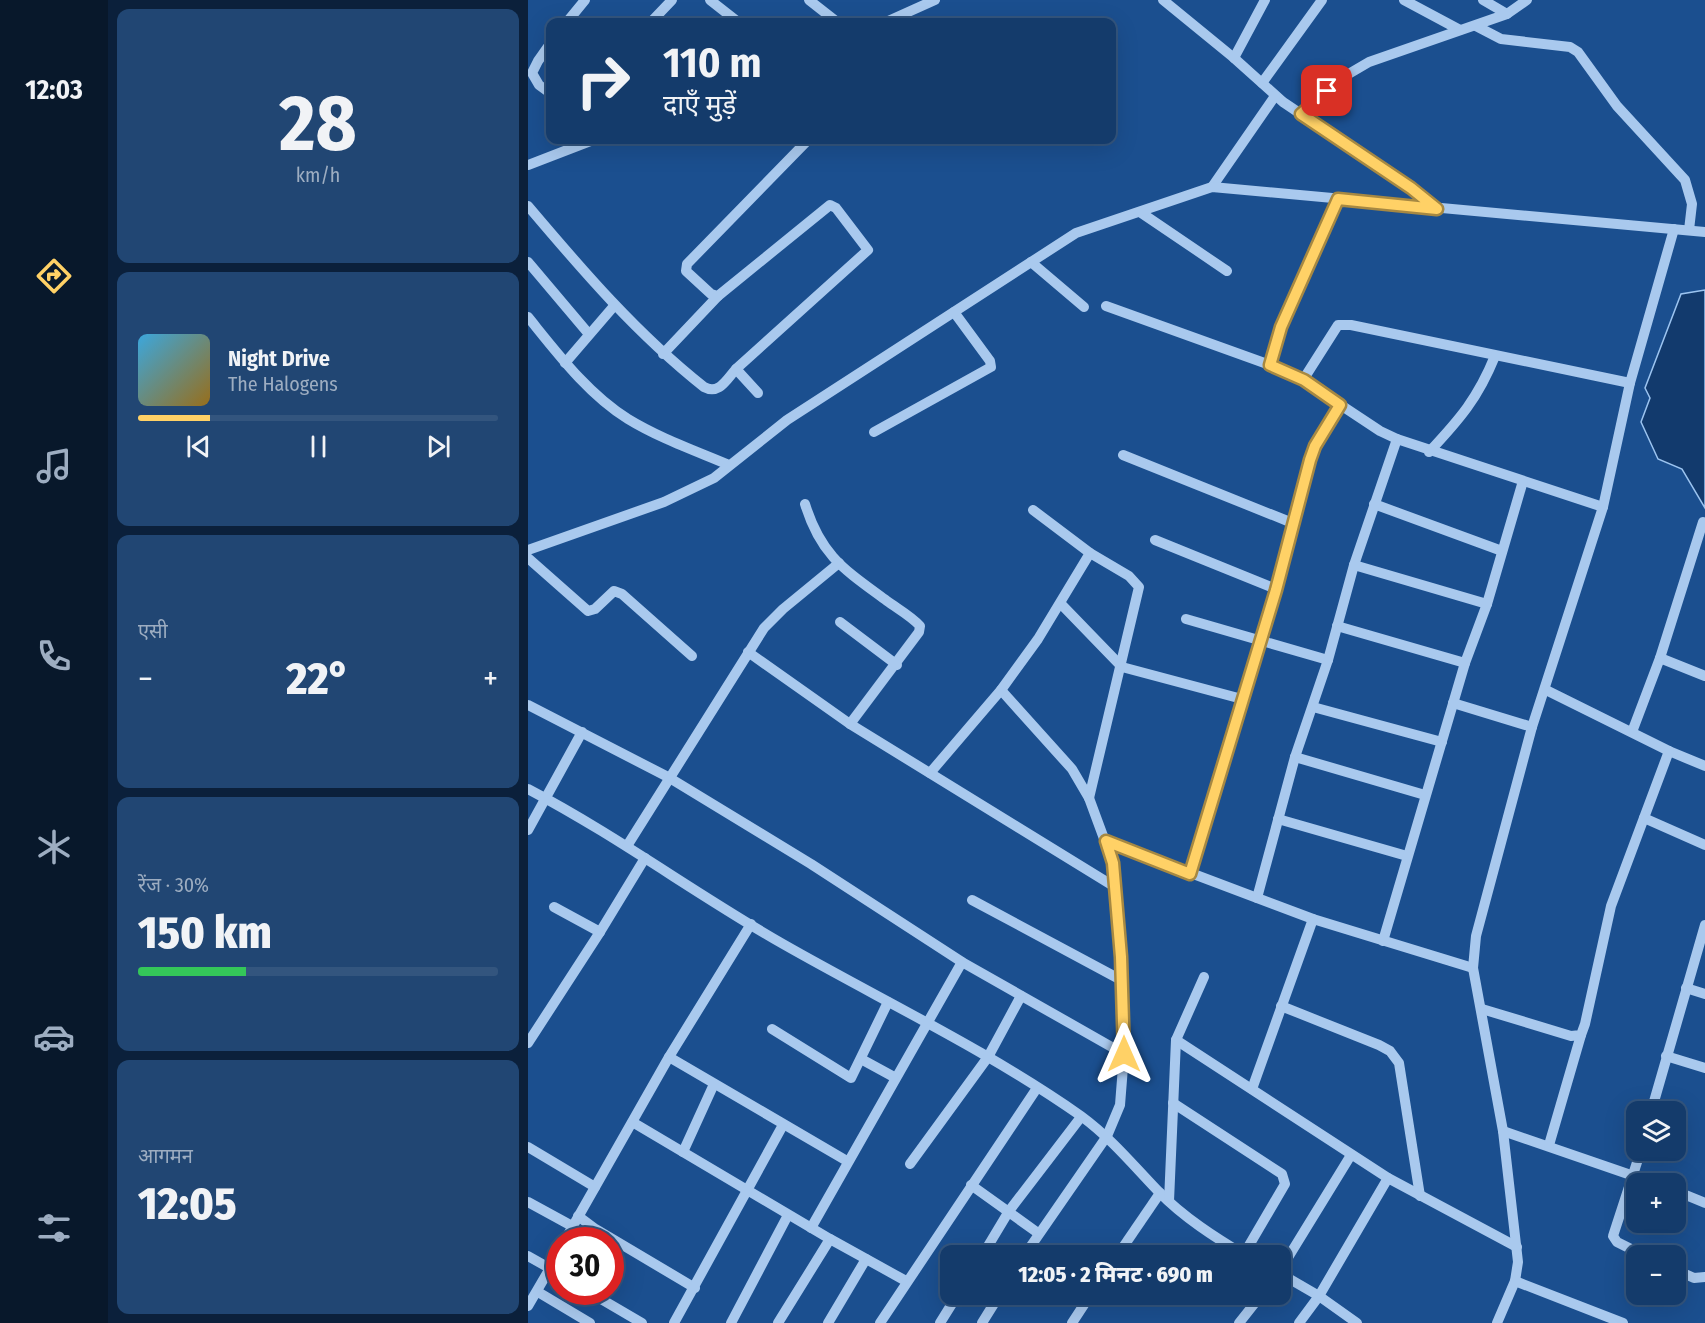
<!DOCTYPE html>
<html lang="hi">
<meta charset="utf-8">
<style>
body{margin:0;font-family:"Fira Sans Condensed","Noto Sans Devanagari",sans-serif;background:#214673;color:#f1f3f6;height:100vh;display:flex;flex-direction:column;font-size:22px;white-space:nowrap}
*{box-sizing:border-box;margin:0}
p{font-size:20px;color:#9dadc1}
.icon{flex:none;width:33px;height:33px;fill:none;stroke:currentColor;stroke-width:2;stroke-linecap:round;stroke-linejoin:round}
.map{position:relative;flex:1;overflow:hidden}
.drawer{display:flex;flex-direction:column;gap:9px;padding:9px;background:#0b203b;width:420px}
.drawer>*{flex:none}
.banner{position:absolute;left:18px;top:18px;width:570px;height:126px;border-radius:12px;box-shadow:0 6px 24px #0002,0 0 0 2px #33557e;background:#143b6b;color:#f1f3f6;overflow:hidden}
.controls{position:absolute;left:1098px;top:1101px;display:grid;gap:12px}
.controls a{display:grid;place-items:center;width:60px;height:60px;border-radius:12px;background:#143b6b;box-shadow:0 6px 24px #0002,0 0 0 2px #33557e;font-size:30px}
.speed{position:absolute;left:18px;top:1227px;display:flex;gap:12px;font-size:30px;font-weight:700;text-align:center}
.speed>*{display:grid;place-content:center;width:78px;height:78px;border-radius:50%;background:#143b6b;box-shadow:0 6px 24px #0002,0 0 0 2px #33557e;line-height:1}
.speed .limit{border:9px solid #d22;background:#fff;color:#111}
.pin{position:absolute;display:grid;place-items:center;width:51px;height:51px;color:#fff;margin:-26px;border-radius:12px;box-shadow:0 3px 9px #0006}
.me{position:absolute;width:66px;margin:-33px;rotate:0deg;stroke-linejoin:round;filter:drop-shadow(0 0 4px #0008)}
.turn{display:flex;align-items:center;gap:21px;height:126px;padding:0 18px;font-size:27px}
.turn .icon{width:78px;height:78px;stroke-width:2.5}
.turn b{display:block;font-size:42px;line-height:51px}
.big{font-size:45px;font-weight:800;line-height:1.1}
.drawer .tile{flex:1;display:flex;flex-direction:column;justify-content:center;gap:9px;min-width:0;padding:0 21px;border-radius:12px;background:#214673}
.drawer .dial{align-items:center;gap:0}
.dial b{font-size:78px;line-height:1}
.song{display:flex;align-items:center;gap:18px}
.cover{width:72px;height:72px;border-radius:9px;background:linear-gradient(135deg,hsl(200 70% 55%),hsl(40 70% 35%))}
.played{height:6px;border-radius:3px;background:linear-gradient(90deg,#ffd166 20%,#33557e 20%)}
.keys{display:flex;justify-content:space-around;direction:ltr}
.heat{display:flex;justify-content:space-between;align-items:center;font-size:33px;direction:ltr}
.charge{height:9px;border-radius:4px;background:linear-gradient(90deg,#34c759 30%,#33557e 0)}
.trip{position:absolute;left:412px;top:1245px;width:351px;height:60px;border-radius:12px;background:#143b6b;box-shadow:0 6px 24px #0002,0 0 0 2px #33557e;font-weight:800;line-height:60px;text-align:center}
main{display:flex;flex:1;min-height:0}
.tab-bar{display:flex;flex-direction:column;width:108px;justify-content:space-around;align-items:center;background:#08182b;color:#9dadc1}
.tab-bar .icon{width:42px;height:42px}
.tab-bar .on{color:#ffd166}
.tab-bar b{font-size:27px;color:#f1f3f6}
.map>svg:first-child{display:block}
</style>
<main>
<nav class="tab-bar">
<b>12:03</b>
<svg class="icon on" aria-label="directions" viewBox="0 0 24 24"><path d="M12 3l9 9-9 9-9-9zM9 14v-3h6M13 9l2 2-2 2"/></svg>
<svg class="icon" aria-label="music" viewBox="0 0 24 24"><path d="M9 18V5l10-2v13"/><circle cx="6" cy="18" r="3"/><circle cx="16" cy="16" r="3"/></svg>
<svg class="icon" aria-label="phone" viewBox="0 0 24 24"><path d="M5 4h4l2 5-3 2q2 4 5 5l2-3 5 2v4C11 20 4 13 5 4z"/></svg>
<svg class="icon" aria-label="climate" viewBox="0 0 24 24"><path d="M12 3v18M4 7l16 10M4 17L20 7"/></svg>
<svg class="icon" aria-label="car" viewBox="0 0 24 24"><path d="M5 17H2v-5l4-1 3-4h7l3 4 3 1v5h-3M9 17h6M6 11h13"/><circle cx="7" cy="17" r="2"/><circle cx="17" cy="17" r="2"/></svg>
<svg class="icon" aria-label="filters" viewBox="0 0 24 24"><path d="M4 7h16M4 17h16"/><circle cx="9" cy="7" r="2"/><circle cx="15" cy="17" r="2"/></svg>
</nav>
<section class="drawer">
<div class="tile dial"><b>28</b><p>km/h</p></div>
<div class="tile">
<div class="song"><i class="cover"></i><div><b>Night Drive</b><p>The Halogens</p></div></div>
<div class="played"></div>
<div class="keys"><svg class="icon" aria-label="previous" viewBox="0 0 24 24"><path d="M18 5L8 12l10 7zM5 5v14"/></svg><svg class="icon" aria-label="pause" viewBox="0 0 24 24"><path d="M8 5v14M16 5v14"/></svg><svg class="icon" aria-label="next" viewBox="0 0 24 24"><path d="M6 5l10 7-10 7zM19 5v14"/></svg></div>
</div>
<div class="tile"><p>एसी</p>
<div class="heat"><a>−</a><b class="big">22°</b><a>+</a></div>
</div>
<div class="tile"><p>रेंज · 30%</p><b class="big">150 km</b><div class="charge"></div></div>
<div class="tile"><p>आगमन</p><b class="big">12:05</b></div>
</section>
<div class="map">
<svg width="1177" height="1323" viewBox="0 0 1177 1323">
<rect width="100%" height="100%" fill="#1b4f8f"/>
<polygon fill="#123a6d" stroke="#9cc4f0" stroke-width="1.5" points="1177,290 1177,508 1154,469 1130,459 1113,422 1122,398 1117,388 1153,294"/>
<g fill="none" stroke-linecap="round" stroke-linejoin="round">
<g stroke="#a9c9ee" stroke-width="10">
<polyline points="182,0 210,22"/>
<polyline points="281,0 309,22"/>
<polyline points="635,0 706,58 755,102 883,188 909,209"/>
<polyline points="876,0 932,30"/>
<polyline points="955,0 979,14"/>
<polyline points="39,22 57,0"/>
<polyline points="123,22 144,0"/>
<polyline points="358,22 407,0"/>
<polyline points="948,26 973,39 1042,47 1050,52 1089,106 1157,180 1164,204 1161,230"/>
<polyline points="22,44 10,61 4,73 11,85 22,93"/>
<polyline points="706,58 737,0"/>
<polyline points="734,83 794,0"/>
<polyline points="773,114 812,79 841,62 979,14 999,0"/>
<polyline points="0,165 65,140"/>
<polyline points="684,187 747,96"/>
<path d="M 0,206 C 55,271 109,334 176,387 C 191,395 198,380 208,369 L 340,250 L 308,208 L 302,205 L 190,296 L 183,294 L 158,271 L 159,264 L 280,140"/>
<polyline points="612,212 699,271"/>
<polyline points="0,262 60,333"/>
<polyline points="503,262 556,307"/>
<polyline points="578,306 742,365 775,380 852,431 869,439 1075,507"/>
<path d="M 0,317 C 30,354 60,394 100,419 C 131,438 168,451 201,465"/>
<polyline points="135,354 190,296"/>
<polyline points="37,363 86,306"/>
<polyline points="742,365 753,327 810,199"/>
<polyline points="208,369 230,393"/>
<polyline points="775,380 810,325 823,325 1102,383"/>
<polyline points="346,432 463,367 462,361 426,312"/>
<path d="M 901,452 C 932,419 950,398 967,356"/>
<polyline points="595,455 767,524"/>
<path d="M 277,504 C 293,556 317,570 359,601 C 370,609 383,616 392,626 L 391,632 L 322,724"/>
<polyline points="846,504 974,551"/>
<polyline points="505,510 562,553 601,576 611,587 561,798"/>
<polyline points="627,540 748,589"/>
<polyline points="0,550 136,502 186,478 259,420 548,233 684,187 1177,232"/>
<polyline points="0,558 60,611 67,609 86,591 94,594 164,656"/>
<polyline points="826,565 959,604"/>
<polyline points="533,604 594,667 714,699"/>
<polyline points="658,619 800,660"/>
<polyline points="312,622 369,665"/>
<polyline points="809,626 937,663"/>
<polyline points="220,652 322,724 587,887"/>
<polyline points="1132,658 1177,676"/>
<polyline points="473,690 544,769 561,798 585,863 595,981 596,1054 592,1105 579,1136 496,1256"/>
<polyline points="1018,690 1141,751 1177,766"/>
<polyline points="925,703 1004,727"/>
<polyline points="0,705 140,777 283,864 434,962 596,1054"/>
<polyline points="785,707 914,742"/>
<polyline points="1104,732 1132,658 1175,522"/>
<polyline points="767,757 897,795"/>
<polyline points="402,773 473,690 510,639 562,553"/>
<path d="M 0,789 C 88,835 169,895 255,944 C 355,1001 459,1050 553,1116 C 583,1138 605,1165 631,1192 C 655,1217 688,1238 718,1256"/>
<polyline points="1116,818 1177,845"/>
<polyline points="750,819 879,856"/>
<polyline points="0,830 54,732"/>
<polyline points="578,841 785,919 945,968"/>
<polyline points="99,846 236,628 255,609 311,563"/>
<polyline points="662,874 748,589 782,460 811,405"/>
<polyline points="729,898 767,757 800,660 826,565 869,439"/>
<polyline points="444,900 595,981"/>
<polyline points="26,907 72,932"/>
<polyline points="855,941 937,663 959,604 995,481"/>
<polyline points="1158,988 1177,994"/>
<polyline points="753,1006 851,1045 862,1051 871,1063 892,1196"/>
<polyline points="954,1009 1043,1036 1053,1035 1057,1024 1083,906 1141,751"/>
<polyline points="244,1029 323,1078 360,1002"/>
<polyline points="648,1040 860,1178 989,1247"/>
<polyline points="0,1043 72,932 117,858"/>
<polyline points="1138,1056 1177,1068"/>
<polyline points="141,1057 319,1161"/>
<polyline points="333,1059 366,1077"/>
<polyline points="724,1089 785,919"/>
<polyline points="645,1103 754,1174 757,1184 716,1254"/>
<polyline points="1123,1112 1177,925"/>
<polyline points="106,1123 302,1239 378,1281"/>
<polyline points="975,1131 1129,1184"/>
<polyline points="1021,1145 1053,1035"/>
<polyline points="0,1147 67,1187"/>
<polyline points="1113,1150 1085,1236 1089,1242 1117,1256"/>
<polyline points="155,1152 186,1084"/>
<polyline points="382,1164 460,1057 493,996"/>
<polyline points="443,1185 510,1233"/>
<polyline points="1148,1191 1177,1203"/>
<polyline points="641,1201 648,1040 676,977"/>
<polyline points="0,1202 44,1226"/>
<polyline points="50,1216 66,1228 167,1288"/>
<polyline points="283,1228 434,962"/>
<polyline points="37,1240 141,1057 223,924"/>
<polyline points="0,1256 32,1274"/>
<polyline points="454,1256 481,1211 553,1117"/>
<polyline points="589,1256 632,1193"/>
<polyline points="753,1269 823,1155"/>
<polyline points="1148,1270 1166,1278 1177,1277"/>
<polyline points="753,1274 791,1296 829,1323"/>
<polyline points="987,1281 1095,1323"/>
<polyline points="10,1292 62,1323"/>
<polyline points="61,1292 114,1323"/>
<polyline points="0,1306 32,1251"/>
<polyline points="146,1323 255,1125"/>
<polyline points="203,1323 260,1215"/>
<polyline points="250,1323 302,1239"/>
<polyline points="300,1323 338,1259"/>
<polyline points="352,1323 509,1088"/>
<polyline points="412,1323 430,1294"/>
<polyline points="454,1323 472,1294"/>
<polyline points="544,1323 563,1294"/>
<polyline points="711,1323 734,1294"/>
<polyline points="771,1323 791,1296 860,1178"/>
<polyline points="969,1323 987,1281 990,1262 975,1131 945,968 948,936 1004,727 1075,507 1102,383 1146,229"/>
</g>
</g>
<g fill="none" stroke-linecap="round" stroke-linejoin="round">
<g stroke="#a68842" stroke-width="15">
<polyline id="route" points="596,1054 593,957 585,863 578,841 662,874 748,590 782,460 787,446 812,405 776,380 742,365 753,327 810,199 909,209 883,188 773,114 799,91"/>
</g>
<use href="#route" stroke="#ffd166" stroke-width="10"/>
</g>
</svg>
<div class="controls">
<a><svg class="icon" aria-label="layers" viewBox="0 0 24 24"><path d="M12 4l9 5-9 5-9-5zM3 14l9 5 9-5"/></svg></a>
<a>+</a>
<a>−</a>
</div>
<div class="speed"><div class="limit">30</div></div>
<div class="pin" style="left:799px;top:91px;background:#d93025"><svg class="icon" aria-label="arrive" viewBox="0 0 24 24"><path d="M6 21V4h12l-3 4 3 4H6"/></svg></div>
<svg class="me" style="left:596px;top:1054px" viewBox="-20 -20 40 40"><path d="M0-17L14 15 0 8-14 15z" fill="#ffd166" stroke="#fff" stroke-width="4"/></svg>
<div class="trip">12:05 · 2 मिनट · 690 m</div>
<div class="banner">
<div class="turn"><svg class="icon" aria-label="right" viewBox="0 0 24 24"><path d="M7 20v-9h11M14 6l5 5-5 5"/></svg><div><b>110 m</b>दाएँ मुड़ें</div></div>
</div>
</div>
</main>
